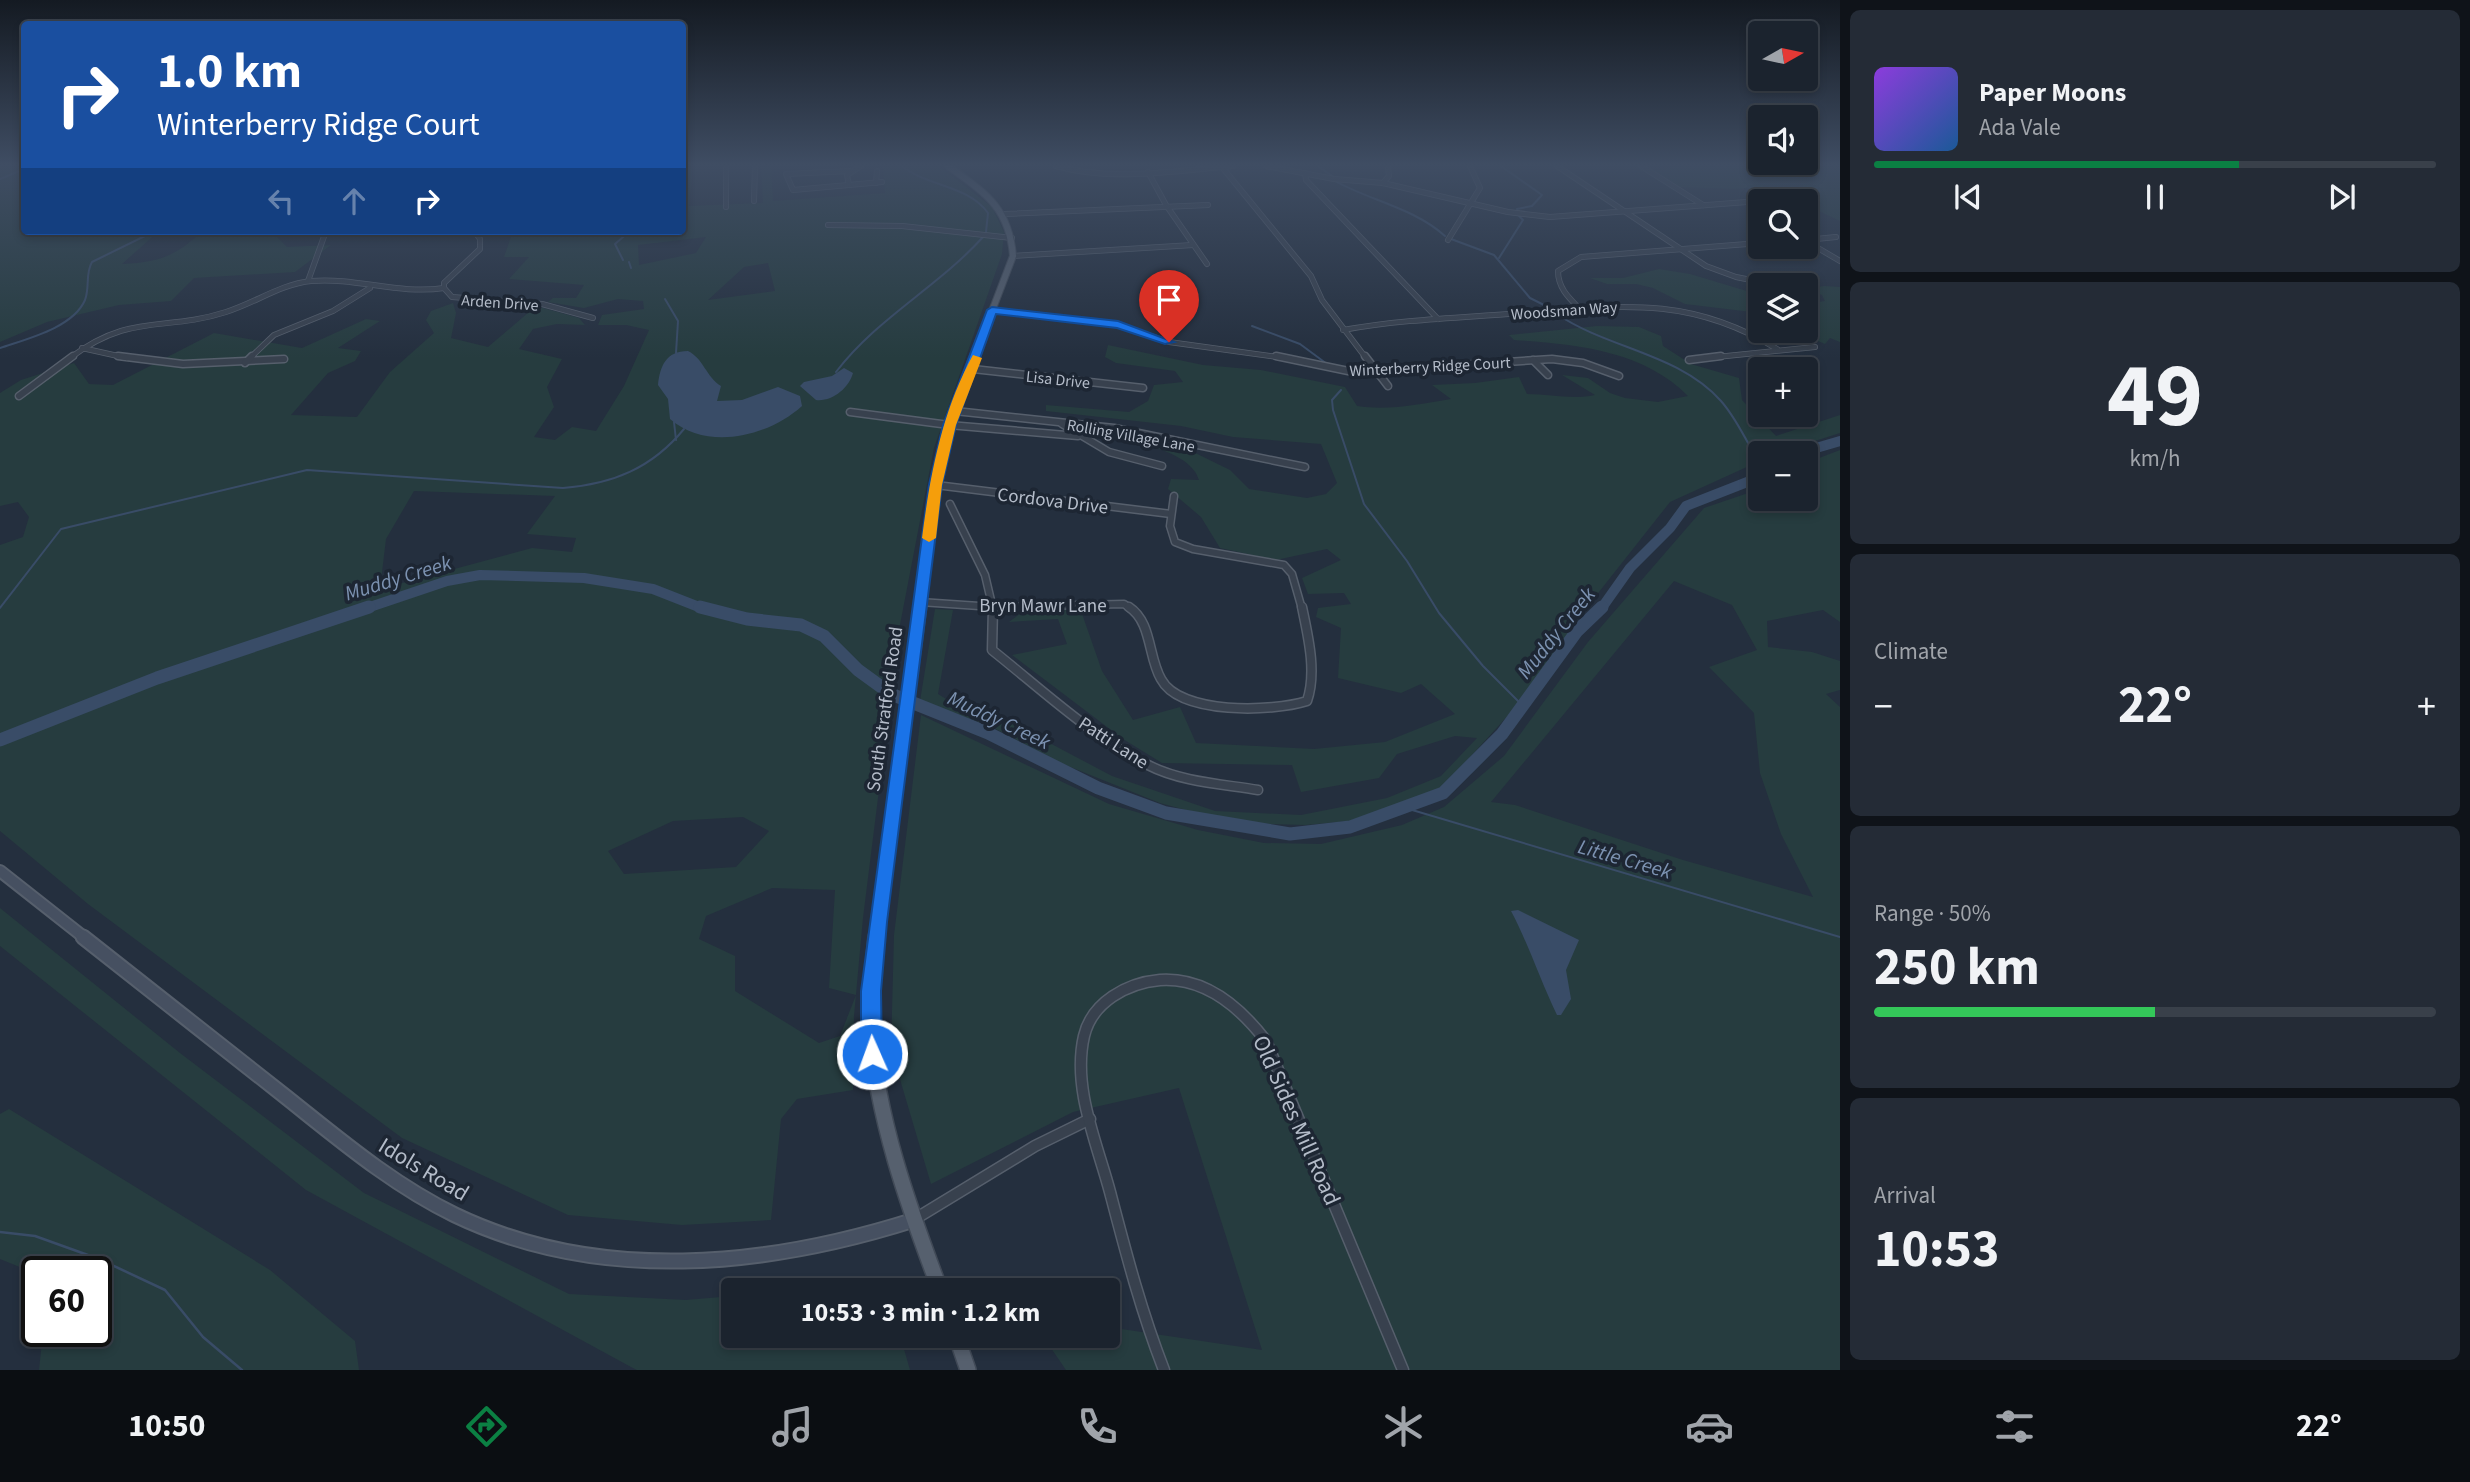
<!DOCTYPE html>
<meta charset="utf-8">
<style>
body{margin:0;font-family:"Source Sans 3",sans-serif;background:#242b36;color:#f1f3f6;height:100vh;display:flex;flex-direction:column;font-size:26px;white-space:nowrap}
*{box-sizing:border-box;margin:0}
p{font-size:23px;color:#a0a4aa}
.icon{flex:none;width:38px;height:38px;fill:none;stroke:currentColor;stroke-width:2;stroke-linecap:round;stroke-linejoin:round}
.map{position:relative;flex:1;overflow:hidden}
.panel{display:flex;flex-direction:column;gap:10px;padding:10px;background:#0f1319;width:630px}
.panel>*{flex:none}
.top-card{position:absolute;left:21px;top:21px;width:665px;height:214px;border-radius:7px;box-shadow:0 4px 10px #0003,0 0 0 2px #39404a;background:#1a4fa0;color:#fff;overflow:hidden}
.needle{width:46px;rotate:81deg}
.fabs{position:absolute;left:1748px;top:21px;display:grid;gap:14px}
.fabs a{display:grid;place-items:center;width:70px;height:70px;border-radius:7px;background:#1b232e;box-shadow:0 4px 10px #0003,0 0 0 2px #39404a;font-size:35px}
.speed{position:absolute;left:21px;top:1256px;display:flex;gap:14px;font-size:35px;font-weight:700;text-align:center}
.speed>*{display:grid;place-content:center;width:91px;height:91px;border-radius:50%;background:#1b232e;box-shadow:0 4px 10px #0003,0 0 0 2px #39404a;line-height:1}
.speed .limit{border:4px solid #111;border-radius:10px;background:#fff;color:#111}
.pin{position:absolute;display:grid;place-items:center;width:60px;height:60px;color:#fff;margin:-72px -30px;border-radius:50% 50% 50% 0;rotate:-45deg;box-shadow:0 0 7px #0007}
.pin .icon{rotate:45deg}
.me{position:absolute;width:77px;margin:-38px;rotate:358deg;stroke-linejoin:round;filter:drop-shadow(0 0 5px #0008)}
.turn{display:flex;align-items:center;gap:24px;height:147px;padding:0 21px;font-size:32px}
.turn .icon{width:91px;height:91px;stroke-width:2.5}
.turn b{display:block;font-size:49px;line-height:60px}
.lanes{display:flex;align-items:center;height:66px;padding:0 21px;background:#0003;justify-content:center;gap:35px;direction:ltr}
.lanes .off{opacity:.35}
.big{font-size:52px;font-weight:700;line-height:1.1}
.panel .card{flex:1;display:flex;flex-direction:column;justify-content:center;gap:10px;min-width:0;padding:0 24px;border-radius:10px;background:#242b36}
.panel .dial{align-items:center;gap:0}
.dial b{font-size:91px;line-height:1}
.song{display:flex;align-items:center;gap:21px}
.cover{width:84px;height:84px;border-radius:10px;background:linear-gradient(135deg,hsl(270 70% 55%),hsl(210 70% 35%))}
.played{height:7px;border-radius:4px;background:linear-gradient(90deg,#0b8043 65%,#39404a 65%)}
.keys{display:flex;justify-content:space-around;direction:ltr}
.heat{display:flex;justify-content:space-between;align-items:center;font-size:38px;direction:ltr}
.charge{height:10px;border-radius:5px;background:linear-gradient(90deg,#34c759 50%,#39404a 0)}
.trip{position:absolute;left:721px;top:1278px;width:399px;height:70px;border-radius:7px;background:#1b232e;box-shadow:0 4px 10px #0003,0 0 0 2px #39404a;font-weight:700;line-height:70px;text-align:center}
.tabs{display:flex;height:112px;justify-content:space-around;align-items:center;background:#0b0e12;color:#a0a4aa}
.tabs .icon{width:49px;height:49px}
.tabs .current{color:#0b8043}
.tabs b{font-size:32px;color:#f1f3f6}
main{display:flex;flex:1;min-height:0}
.map>svg:first-child{display:block}
</style>
<main>
<div class="map">
<svg width="1840" height="1370" viewBox="0 0 1840 1370">
<rect width="100%" height="100%" fill="#242f3e"/>
<g fill="#263c3f" fill-rule="evenodd">
<path d="M 0,166 L 24,166 L 24,231 L 159,231 L 122,264 C 160,262 174,257 203,231 L 265,231 L 272,232 L 287,247 L 331,245 L 295,272 L 194,278 L 171,301 L 119,305 L 47,322 L 0,342 Z"/>
<path d="M 683,166 L 693,166 L 689,206 L 763,203 L 761,166 L 771,166 L 773,201 L 885,193 L 883,166 L 939,166 L 992,207 L 1004,232 L 1002,254 L 934,448 L 899,630 L 863,918 L 854,1016 L 853,1090 L 797,1099 L 781,1119 L 771,1220 L 682,1225 L 568,1215 L 402,1138 L 88,904 L 0,831 L 0,545 L 23,537 L 29,517 L 18,502 L 0,506 L 0,393 L 21,380 L 74,363 L 89,384 L 113,385 L 214,333 L 302,348 L 366,319 L 380,321 L 338,348 L 361,351 L 355,361 L 328,373 L 291,415 L 357,417 L 390,372 L 434,333 L 426,320 L 431,311 L 453,303 L 456,313 L 451,338 L 488,347 L 536,306 L 579,318 L 585,325 L 557,324 L 533,329 L 519,349 L 562,359 L 547,387 L 554,407 L 534,437 L 555,440 L 572,427 L 596,431 L 624,386 L 649,330 L 626,325 L 598,325 L 602,315 L 644,309 L 643,301 L 618,299 L 584,308 L 548,302 L 553,298 L 576,298 L 584,285 L 509,279 L 529,257 L 504,257 L 513,231 L 611,237 L 622,231 L 682,231 ZM 706,237 L 696,253 L 639,265 L 638,245 ZM 768,263 L 775,291 L 708,300 L 744,267 ZM 414,491 L 555,496 L 527,534 L 576,538 L 572,552 L 532,548 L 380,589 L 386,539 ZM 743,817 L 769,831 L 736,867 L 624,874 L 608,851 L 673,821 ZM 772,888 L 835,890 L 829,988 L 856,995 L 840,1036 L 819,1043 L 735,991 L 735,956 L 699,939 L 706,916 Z"/>
<polygon points="1679,166 1840,166 1840,221 1806,205 1806,201 1759,187 1737,189 1679,187 1653,171"/>
<polygon points="1659,269 1690,274 1760,295 1760,313 1685,304 1653,288 1636,284 1607,284 1590,278 1623,278"/>
<polygon points="1824,286 1840,287 1840,342 1830,338 1825,344 1795,331 1806,331 1806,304 1825,301 1822,295 1806,289"/>
<path d="M 1597,326 L 1639,327 L 1661,336 L 1663,346 L 1691,364 L 1739,378 L 1742,400 L 1776,436 L 1840,415 L 1840,433 L 1777,453 L 1760,453 L 1760,461 L 1670,502 L 1580,616 L 1523,699 L 1441,789 L 1350,821 L 1305,825 L 1270,824 L 1212,817 L 1160,803 L 1063,764 L 990,726 L 920,701 L 935,609 L 953,610 L 938,694 L 951,702 L 989,711 L 1112,776 L 1215,811 L 1301,815 L 1387,798 L 1441,776 L 1477,738 L 1455,736 L 1397,754 L 1379,778 L 1301,792 L 1292,765 L 1162,763 L 1123,739 L 1012,655 L 1067,644 L 1058,619 L 1009,622 L 1025,610 L 1080,608 L 1102,671 L 1133,720 L 1180,707 L 1196,743 L 1314,749 L 1385,742 L 1455,714 L 1421,684 L 1401,693 L 1338,678 L 1341,628 L 1316,617 L 1318,608 L 1351,604 L 1344,593 L 1308,594 L 1302,578 L 1341,560 L 1327,549 L 1276,560 L 1220,548 L 1201,517 L 1168,489 L 1171,479 L 1199,480 C 1191,450 1129,441 1101,432 L 1136,434 L 1177,444 L 1230,470 L 1249,489 L 1307,498 L 1326,494 L 1337,483 L 1321,444 L 1233,437 L 1181,426 L 1046,411 L 1046,405 L 1129,412 L 1148,401 L 1154,385 L 1183,382 L 1175,371 L 1116,363 L 1105,357 L 1108,345 L 1203,365 L 1261,370 L 1345,387 L 1357,406 C 1388,411 1420,404 1451,399 L 1432,385 L 1475,383 L 1519,377 L 1527,394 C 1550,394 1572,400 1595,395 L 1562,375 L 1588,378 L 1610,393 L 1625,398 L 1658,402 L 1688,396 C 1643,350 1575,344 1514,340 L 1509,335 Z"/>
<path d="M 1840,450 L 1840,622 L 1823,610 L 1767,621 L 1768,647 L 1812,652 L 1840,661 L 1840,690 L 1826,694 L 1840,707 L 1840,1370 L 1066,1370 L 1042,1335 L 1108,1335 L 1108,1327 L 1262,1350 L 1179,1088 L 1073,1112 L 931,1184 L 891,1049 L 894,935 L 921,715 L 1109,804 L 1198,830 L 1264,843 L 1321,844 L 1402,825 L 1444,807 L 1504,756 L 1588,642 L 1704,508 L 1760,489 L 1760,499 L 1806,499 L 1806,463 ZM 1674,581 L 1732,605 L 1757,650 L 1709,667 L 1754,713 L 1760,773 L 1781,834 L 1813,897 L 1683,860 L 1515,805 L 1491,802 Z"/>
<polygon points="0,908 180,1053 364,1193 569,1294 686,1300 733,1296 733,1335 900,1335 910,1370 637,1370 631,1367 306,1190 0,946"/>
<polygon points="9,1109 270,1270 355,1341 359,1370 39,1370 43,1332 96,1332 96,1272 37,1274 0,1259 0,1114"/>
</g>
<g fill="#394c67">
<path d="M 688,351 C 704,359 706,377 721,386 L 717,401 L 742,400 L 778,387 L 800,396 L 802,406 C 769,436 708,452 670,419 L 668,399 L 658,385 C 660,366 666,351 688,351 Z"/>
<path d="M 844,368 L 853,373 C 849,388 832,402 816,400 L 800,386 L 804,382 L 832,376 Z"/>
<path d="M 1518,910 L 1579,940 L 1566,970 L 1571,999 L 1561,1015 L 1557,1015 C 1540,980 1529,945 1511,911 Z"/>
</g>
<g fill="none" stroke-linecap="round" stroke-linejoin="round">
<g stroke="#394c67" stroke-width="2">
<path d="M 902,166 C 928,187 968,185 988,213 L 986,232"/>
<polyline points="1318,166 1332,176"/>
<polyline points="1501,166 1542,195 1532,206 1517,209"/>
<polyline points="0,179 24,169"/>
<path d="M 1335,181 C 1371,201 1414,208 1445,236"/>
<polyline points="1451,239 1494,255 1530,298 1546,306"/>
<polyline points="1499,258 1523,220 1519,216"/>
<polyline points="623,260 615,244 630,231"/>
<polyline points="629,262 631,268"/>
<polyline points="665,299 678,321 676,353"/>
<path d="M 1557,314 C 1608,349 1678,353 1721,401 C 1737,419 1748,444 1760,465"/>
<polyline points="1252,326 1300,344 1327,364"/>
<path d="M 0,348 C 26,339 73,328 85,300 C 90,287 85,274 92,262 L 155,231"/>
<path d="M 836,372 C 877,318 938,287 983,237"/>
<polyline points="1341,390 1332,400 1333,410 1364,504 1407,561 1439,613 1483,666 1523,706"/>
<polyline points="674,422 676,440"/>
<path d="M 0,608 L 61,529 L 307,470 L 563,488 C 613,484 652,468 684,429"/>
<polyline points="1402,807 1840,937"/>
</g>
<polyline stroke="#394c67" stroke-width="2.5" points="0,1232 35,1236 99,1259 165,1290 203,1337 242,1370"/>
<g stroke="#394c67" stroke-width="10">
<polyline points="1799,453 1840,441"/>
<polyline points="364,609 447,581 480,575 584,578 653,589 704,609"/>
<polyline points="1601,609 1630,568 1670,528 1686,506 1760,477"/>
</g>
<g stroke="#394c67" stroke-width="13">
<polyline points="700,607 747,619 801,625 824,636 858,670 891,694 988,733 1098,788 1166,813 1290,834 1350,827 1443,793 1502,734 1577,631 1602,607"/>
<polyline points="0,740 157,678 369,607"/>
</g>
<g stroke="#565f6c" stroke-width="6">
<g id="minor-far3">
<polyline points="726,166 726,207"/>
<path d="M 1056,166 C 1114,182 1174,171 1233,166"/>
<polyline points="1266,166 1334,179 1383,183 1508,212 1550,217 1760,201"/>
<polyline points="1557,166 1706,266 1736,277 1776,285"/>
<polyline points="1641,166 1703,205"/>
<polyline points="1222,167 1311,276 1322,300 1366,358"/>
<polyline points="850,171 786,174 793,190 882,182"/>
<polyline points="1148,172 1166,205 1207,264"/>
<polyline points="1305,173 1306,180 1438,319"/>
<polyline points="876,183 877,171"/>
<polyline points="1383,183 1389,176 1388,166"/>
<polyline points="849,185 847,175 861,166"/>
<polyline points="754,201 755,166"/>
<polyline points="1005,214 1208,205"/>
<polyline points="828,225 902,226 1012,238"/>
<polyline points="474,231 480,239 480,249 444,283 444,288 452,297 542,304 593,318"/>
<polyline points="1448,240 1480,188 1470,166"/>
<polyline points="1806,240 1836,237"/>
<polyline points="1806,241 1840,261"/>
<polyline points="1013,256 1193,245"/>
<polyline points="308,281 326,231"/>
<path d="M 1580,309 C 1569,298 1558,288 1558,271 L 1581,257 L 1760,243"/>
<polyline points="992,310 1112,323 1169,342 1285,358"/>
<path d="M 1343,330 C 1398,320 1452,318 1508,314 C 1610,307 1685,292 1777,349"/>
<polyline points="82,348 127,358"/>
<path d="M 70,358 C 131,312 164,332 226,312 C 255,303 281,284 311,281 C 356,277 399,295 444,288"/>
<polyline points="250,358 274,335 333,311 370,288"/>
<polyline points="1707,358 1815,347"/>
</g>
</g>
<g stroke="#565f6c" stroke-width="9">
<g id="minor-far2">
<polyline points="118,356 183,364 284,359"/>
<polyline points="1276,356 1353,372 1552,359 1583,363 1619,376"/>
<polyline points="1365,356 1388,386"/>
<polyline points="1533,360 1548,375"/>
<polyline points="1689,360 1721,356"/>
<polyline points="245,363 252,356"/>
<polyline points="973,369 1143,388"/>
<polyline points="19,396 73,356"/>
<polyline points="955,411 1114,428 1305,467"/>
<polyline points="850,412 949,425 1078,436"/>
<polyline points="1062,424 1109,452 1162,466"/>
<polyline points="936,485 1171,514"/>
<polyline points="1174,496 1170,526 1175,542 1193,549 1284,565 1292,574 1302,609"/>
<polyline points="950,504 985,575 993,609"/>
<polyline points="920,602 994,607 1124,604 1131,609"/>
</g>
</g>
<g stroke="#565f6c" stroke-width="11">
<g id="minor-far1">
<path d="M 993,607 L 992,650 C 1041,689 1091,736 1148,765 C 1181,782 1222,784 1258,790"/>
<path d="M 1129,607 C 1152,622 1148,657 1161,679 C 1180,715 1272,712 1307,701 C 1317,672 1308,636 1302,607"/>
</g>
</g>
<g stroke="#565f6c" stroke-width="13">
<g id="minor">
<polyline points="915,1219 1035,1146 1090,1119"/>
<path d="M 1164,1370 C 1141,1311 1126,1253 1110,1192 C 1097,1143 1072,1088 1084,1036 C 1092,1002 1127,983 1160,980 C 1205,977 1240,1007 1266,1041 L 1403,1370"/>
</g>
</g>
<g stroke="#565f6c" stroke-width="14">
<polyline id="secondary-far1" points="0,871 85,938"/>
</g>
<g stroke="#565f6c" stroke-width="17">
<path id="secondary" d="M 83,937 C 151,990 218,1044 286,1097 C 340,1140 393,1185 455,1215 C 599,1284 766,1267 914,1220"/>
</g>
<g stroke="#414a57" stroke-width="8">
<path id="primary-far3" d="M 948,166 C 985,193 1009,207 1013,256 L 974,358"/>
</g>
<g stroke="#414a57" stroke-width="11">
<polyline id="primary-far2" points="919,609 936,485 949,425 975,356"/>
</g>
<g stroke="#414a57" stroke-width="15">
<polyline id="primary-far1" points="876,938 920,607"/>
</g>
<g stroke="#414a57" stroke-width="18">
<g id="primary">
<path d="M 876,937 C 874,966 868,998 870,1027 C 877,1119 908,1205 940,1290"/>
<polyline points="956,1335 968,1370"/>
</g>
</g>
<use href="#minor-far3" stroke="#38414e" stroke-width="4.5"/>
<use href="#minor-far2" stroke="#38414e" stroke-width="6"/>
<use href="#minor-far1" stroke="#38414e" stroke-width="8"/>
<use href="#minor" stroke="#38414e" stroke-width="10"/>
<use href="#secondary-far1" stroke="#465061" stroke-width="10"/>
<use href="#secondary" stroke="#465061" stroke-width="13"/>
<use href="#primary-far3" stroke="#56606e" stroke-width="6"/>
<use href="#primary-far2" stroke="#56606e" stroke-width="9"/>
<use href="#primary-far1" stroke="#56606e" stroke-width="11"/>
<use href="#primary" stroke="#56606e" stroke-width="15"/>
</g>
<linearGradient id="sky" x2="0" y2="1"><stop stop-color="#141a22"/><stop offset="0.46" stop-color="#3f4d63"/><stop offset="1" stop-color="#3f4d63" stop-opacity="0"/></linearGradient>
<rect width="1840" height="358" fill="url(#sky)"/>
<polygon fill="#1a73e8" stroke="#114b97" stroke-width="2" points="992,307 1118,321 1174,342 1165,344 1117,328 996,314 956,425 942,485 887,922 881,991 882,1054 879,1061 872,1064 864,1061 861,1054 861,991 929,485 943,425 987,310"/>
<path fill="#f59e0b" d="M 973,355 L 982,358 L 956,425 L 942,485 L 936,538 L 929,542 L 922,538 C 930,475 942,411 973,355 Z"/>
<g text-anchor="middle" stroke-width="7" stroke-linejoin="round" paint-order="stroke">
<g font-size="16" fill="#b4bcc9" stroke="#1d2633">
<text transform="translate(500 302) rotate(4)" y="6">Arden Drive</text>
<text transform="translate(1564 310) rotate(-4)" y="6">Woodsman Way</text>
<text transform="translate(1430 366) rotate(-3)" y="6">Winterberry Ridge Court</text>
<text transform="translate(1058 379) rotate(6)" y="6">Lisa Drive</text>
<text transform="translate(1131 435) rotate(10)" y="6">Rolling Village Lane</text>
</g>
<g font-size="19" fill="#b4bcc9" stroke="#1d2633">
<text transform="translate(1053 500) rotate(7)" y="7">Cordova Drive</text>
<text x="1043" y="612">Bryn Mawr Lane</text>
<text transform="translate(884 709) rotate(-82)" y="7">South Stratford Road</text>
<text transform="translate(1114 742) rotate(33)" y="7">Patti Lane</text>
</g>
<g font-size="21" font-style="italic" fill="#7c92b1" stroke="#1d2633">
<text transform="translate(398 578) rotate(-17)" y="7">Muddy Creek</text>
<text transform="translate(1556 633) rotate(-51)" y="7">Muddy Creek</text>
<text transform="translate(999 720) rotate(25)" y="7">Muddy Creek</text>
<text transform="translate(1625 859) rotate(16)" y="7">Little Creek</text>
</g>
<g font-size="23" fill="#b4bcc9" stroke="#1d2633">
<text transform="translate(1297 1120) rotate(66)" y="8">Old Sides Mill Road</text>
<text transform="translate(424 1169) rotate(31)" y="8">Idols Road</text>
</g>
</g>
</svg>
<div class="fabs">
<a><svg class="needle" viewBox="-14 -14 28 28"><path d="M0-13l5 13h-10z" fill="#e53935"/><path d="M0 13l5-13h-10z" fill="#a0a4aa"/></svg></a>
<a><svg class="icon" aria-label="sound" viewBox="0 0 24 24"><path d="M4 9h4l5-4v14l-5-4H4zM17 9q2 3 0 6"/></svg></a>
<a><svg class="icon" aria-label="search" viewBox="0 0 24 24"><circle cx="10" cy="10" r="6"/><path d="M15 15l6 6"/></svg></a>
<a><svg class="icon" aria-label="layers" viewBox="0 0 24 24"><path d="M12 4l9 5-9 5-9-5zM3 14l9 5 9-5"/></svg></a>
<a>+</a>
<a>−</a>
</div>
<div class="speed"><div class="limit">60</div></div>
<div class="pin" style="left:1169px;top:342px;background:#d93025"><svg class="icon" aria-label="arrive" viewBox="0 0 24 24"><path d="M6 21V4h12l-3 4 3 4H6"/></svg></div>
<svg class="me" style="left:872px;top:1054px" viewBox="-20 -20 40 40"><circle r="17" fill="#1a73e8" stroke="#fff" stroke-width="3"/><path d="M0-11L8 9 0 5-8 9z" fill="#fff"/></svg>
<div class="trip">10:53 · 3 min · 1.2 km</div>
<div class="top-card">
<div class="turn"><svg class="icon" aria-label="right" viewBox="0 0 24 24"><path d="M7 20v-9h11M14 6l5 5-5 5"/></svg><div><b>1.0 km</b>Winterberry Ridge Court</div></div>
<div class="lanes"><svg class="icon off" aria-label="left" viewBox="0 0 24 24"><path d="M17 20v-9H6M10 6l-5 5 5 5"/></svg><svg class="icon off" aria-label="ahead" viewBox="0 0 24 24"><path d="M12 20V5M6 11l6-6 6 6"/></svg><svg class="icon" aria-label="right" viewBox="0 0 24 24"><path d="M7 20v-9h11M14 6l5 5-5 5"/></svg></div>
</div>
</div>
<section class="panel">
<div class="card">
<div class="song"><i class="cover"></i><div><b>Paper Moons</b><p>Ada Vale</p></div></div>
<div class="played"></div>
<div class="keys"><svg class="icon" aria-label="previous" viewBox="0 0 24 24"><path d="M18 5L8 12l10 7zM5 5v14"/></svg><svg class="icon" aria-label="pause" viewBox="0 0 24 24"><path d="M8 5v14M16 5v14"/></svg><svg class="icon" aria-label="next" viewBox="0 0 24 24"><path d="M6 5l10 7-10 7zM19 5v14"/></svg></div>
</div>
<div class="card dial"><b>49</b><p>km/h</p></div>
<div class="card"><p>Climate</p>
<div class="heat"><a>−</a><b class="big">22°</b><a>+</a></div>
</div>
<div class="card"><p>Range · 50%</p><b class="big">250 km</b><div class="charge"></div></div>
<div class="card"><p>Arrival</p><b class="big">10:53</b></div>
</section>
</main>
<nav class="tabs">
<b>10:50</b>
<svg class="icon current" aria-label="directions" viewBox="0 0 24 24"><path d="M12 3l9 9-9 9-9-9zM9 14v-3h6M13 9l2 2-2 2"/></svg>
<svg class="icon" aria-label="music" viewBox="0 0 24 24"><path d="M9 18V5l10-2v13"/><circle cx="6" cy="18" r="3"/><circle cx="16" cy="16" r="3"/></svg>
<svg class="icon" aria-label="phone" viewBox="0 0 24 24"><path d="M5 4h4l2 5-3 2q2 4 5 5l2-3 5 2v4C11 20 4 13 5 4z"/></svg>
<svg class="icon" aria-label="climate" viewBox="0 0 24 24"><path d="M12 3v18M4 7l16 10M4 17L20 7"/></svg>
<svg class="icon" aria-label="car" viewBox="0 0 24 24"><path d="M5 17H2v-5l4-1 3-4h7l3 4 3 1v5h-3M9 17h6M6 11h13"/><circle cx="7" cy="17" r="2"/><circle cx="17" cy="17" r="2"/></svg>
<svg class="icon" aria-label="filters" viewBox="0 0 24 24"><path d="M4 7h16M4 17h16"/><circle cx="9" cy="7" r="2"/><circle cx="15" cy="17" r="2"/></svg>
<b>22°</b>
</nav>
